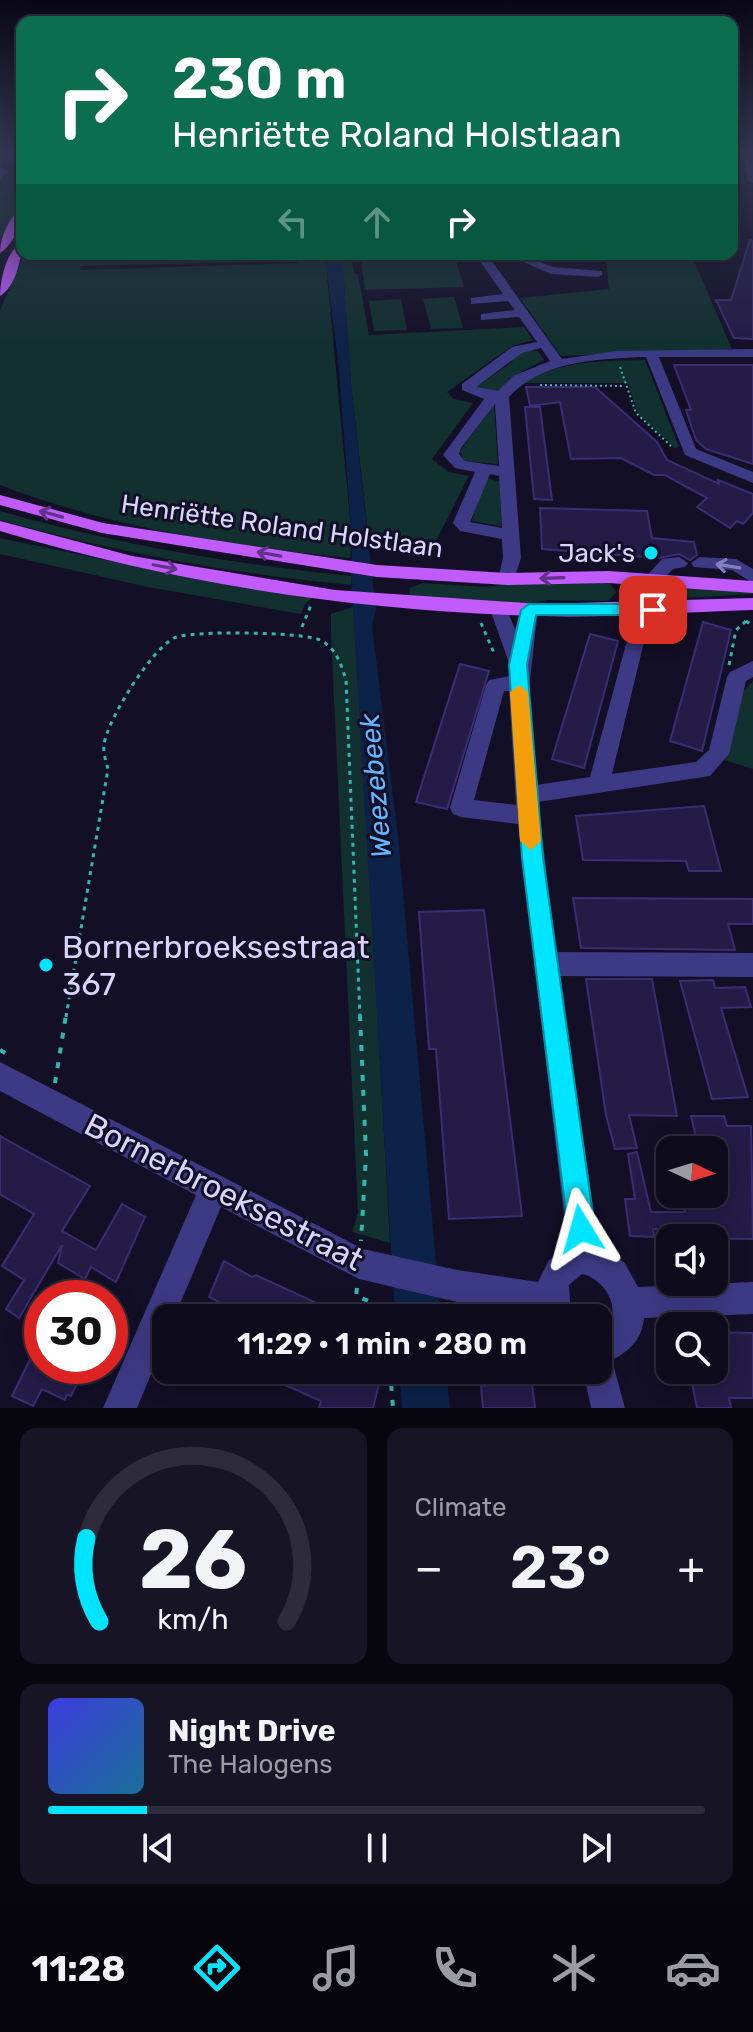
<!DOCTYPE html>
<meta charset="utf-8">
<style>
body{margin:0;font-family:Rubik,sans-serif;background:#171425;color:#f1f3f6;height:100vh;display:flex;flex-direction:column;font-size:30px;white-space:nowrap}
*{box-sizing:border-box;margin:0}
p{font-size:26px;color:#9b9ba3}
.icon{flex:none;width:44px;height:44px;fill:none;stroke:currentColor;stroke-width:2;stroke-linecap:round;stroke-linejoin:round}
.map{position:relative;height:1408px;overflow:hidden}
.details{display:flex;flex-direction:column;gap:20px;padding:20px;background:#08060f;flex:1}
.details>*{flex:none}
.banner{position:absolute;left:16px;top:16px;width:722px;height:244px;border-radius:16px;box-shadow:0 4px 20px #0003,0 0 0 2px #2e2b3b;background:#0b6e4f;color:#fff;overflow:hidden}
.needle{width:52px;rotate:94deg}
.fabs{position:absolute;left:656px;top:1136px;display:grid;gap:16px}
.fabs a{display:grid;place-items:center;width:72px;height:72px;border-radius:16px;background:#0e0b1c;box-shadow:0 4px 20px #0003,0 0 0 2px #2e2b3b;font-size:40px}
.speed{position:absolute;left:24px;top:1280px;display:flex;gap:16px;font-size:40px;font-weight:700;text-align:center}
.speed>*{display:grid;place-content:center;width:104px;height:104px;border-radius:50%;background:#0e0b1c;box-shadow:0 4px 20px #0003,0 0 0 2px #2e2b3b;line-height:1}
.speed .limit{border:12px solid #d22;background:#fff;color:#111}
.pin{position:absolute;display:grid;place-items:center;width:68px;height:68px;color:#fff;margin:-34px;border-radius:16px;box-shadow:0 4px 12px #0006}
.me{position:absolute;width:88px;margin:-44px;rotate:352deg;stroke-linejoin:round;filter:drop-shadow(0 0 6px #0008)}
.turn{display:flex;align-items:center;gap:28px;height:168px;padding:0 24px;font-size:36px}
.turn .icon{width:104px;height:104px;stroke-width:2.5}
.turn b{display:block;font-size:56px;line-height:68px}
.lanes{display:flex;align-items:center;height:76px;padding:0 24px;background:#0003;justify-content:center;gap:40px;direction:ltr}
.lanes .off{opacity:.35}
.big{font-size:60px;font-weight:600;line-height:1.1}
.details .widget{flex:1;display:flex;flex-direction:column;justify-content:center;gap:12px;min-width:0;padding:0 28px;border-radius:16px;background:#171425}
.details .dial{align-items:center;gap:0}
.dial svg{height:208px;overflow:visible;fill:none;stroke:#2e2b3b;stroke-width:7;stroke-linecap:round;text-anchor:middle}
.dial text{fill:#f1f3f6;stroke:none}
.song{display:flex;align-items:center;gap:24px}
.cover{width:96px;height:96px;border-radius:12px;background:linear-gradient(135deg,hsl(240 70% 55%),hsl(200 70% 35%))}
.played{height:8px;border-radius:4px;background:linear-gradient(90deg,#00e5ff 15%,#2e2b3b 15%)}
.keys{display:flex;justify-content:space-around;direction:ltr}
.heat{display:flex;justify-content:space-between;align-items:center;font-size:44px;direction:ltr}
.details .tiles{flex:1;display:grid;gap:20px;grid-template-columns:1fr 1fr}
.widget:last-child{grid-column:span 2}
.trip{position:absolute;left:152px;top:1304px;width:460px;height:80px;border-radius:16px;background:#0e0b1c;box-shadow:0 4px 20px #0003,0 0 0 2px #2e2b3b;font-weight:600;line-height:80px;text-align:center}
.tabs{display:flex;height:128px;justify-content:space-around;align-items:center;background:#06040b;color:#9b9ba3}
.tabs .icon{width:56px;height:56px}
.tabs .active{color:#00e5ff}
.tabs b{font-size:36px;color:#f1f3f6}
.map>svg:first-child{display:block}
</style>
<div class="map">
<svg width="753" height="1408" viewBox="0 0 753 1408">
<rect width="100%" height="100%" fill="#130f26"/>
<g fill="#12302f">
<polygon points="22,167 22,205 0,239 0,184 9,172 6,169"/>
<path d="M 25,254 L 263,254 L 259,262 L 81,266 L 80,270 L 298,263 L 302,254 L 325,254 L 352,539 L 350,558 C 231,546 112,528 0,485 L 0,310 Z"/>
<polygon points="342,254 351,254 354,273 358,275 369,335 524,327 533,340 512,346 447,392 454,399 473,403 432,459 449,472 469,476 431,551 369,541 351,384"/>
<polygon points="360,254 454,254 464,287 365,290"/>
<polygon points="554,254 691,254 732,349 561,356 520,298 609,289 606,258"/>
<polygon points="454,297 463,328 431,329 423,299"/>
<polygon points="401,299 407,330 374,331 369,301"/>
<polygon points="530,350 538,351 544,360 510,378 499,393 473,390 474,381 482,383 513,361 507,358"/>
<path d="M 645,360 L 679,447 L 675,448 L 638,414 L 628,383 L 523,383 C 561,360 602,361 645,360 Z"/>
<polygon points="494,405 498,464 464,461 460,451"/>
<polygon points="483,477 500,482 501,526 472,521"/>
<path d="M 0,511 C 114,544 232,564 351,576 L 351,585 C 233,574 115,552 0,520 Z"/>
<polygon points="0,538 159,571 315,596 305,604 301,614 148,587 0,554"/>
<polygon points="608,582 617,592 608,601 548,600 520,605 411,597 409,593 410,588 423,583 486,587 516,583"/>
<polygon points="642,582 753,590 753,594 664,599 649,604"/>
<polygon points="353,607 357,650 390,1243 352,1232 358,1213 331,635 331,614"/>
<polygon points="753,681 753,769 724,760 742,693"/>
</g>
<g fill="#0c2248">
<polygon points="325,254 342,254 351,384 376,610 372,626 398,836 441,1318 395,1318 351,576 352,539 339,370"/>
<polygon points="399,1370 446,1370 450,1408 402,1408"/>
</g>
<g fill="#241b47" stroke="#3b2d73" stroke-width="2">
<polygon points="750,240 753,241 753,339 734,338 716,300 731,300"/>
<polygon points="674,365 753,365 753,464 706,449 696,440 686,410 691,410"/>
<polygon points="526,387 595,387 657,442 667,460 719,484 718,480 753,494 753,513 743,524 737,521 730,528 697,507 707,498 665,475 654,475 621,458 571,459 560,402 530,406"/>
<polygon points="525,407 540,407 552,500 534,499"/>
<polygon points="540,508 647,511 652,538 694,542 697,555 690,560 679,554 659,558 542,549"/>
<polygon points="703,622 731,630 702,751 670,741"/>
<polygon points="590,634 618,641 584,768 552,759"/>
<polygon points="460,664 489,671 447,809 416,802"/>
<polygon points="704,806 721,871 689,871 686,861 583,860 576,816"/>
<polygon points="573,898 753,899 753,924 728,924 735,950 581,948"/>
<polygon points="484,910 522,1216 449,1219 436,1049 429,1049 419,912"/>
<polygon points="586,979 652,979 677,1116 629,1115 637,1148 615,1149 606,1115"/>
<polygon points="713,980 715,988 745,987 751,1007 721,1008 748,1097 712,1099 680,981"/>
<polygon points="691,1116 724,1116 727,1126 751,1126 753,1239 689,1238 688,1230 653,1229 654,1237 630,1236 625,1199 635,1199 628,1154 637,1152 651,1212 685,1212 683,1202 693,1203 691,1194 714,1194 714,1150 699,1150"/>
<polygon points="0,1136 90,1186 62,1231 96,1250 122,1204 145,1217 116,1282 91,1267 85,1279 58,1263 62,1245 19,1318 6,1309 24,1280 2,1266 34,1214 0,1194"/>
<polygon points="224,1261 252,1277 256,1275 349,1318 215,1318 221,1303 209,1297"/>
<polygon points="714,1332 753,1333 753,1398 729,1398 731,1408 697,1408 691,1378 700,1378 699,1370 714,1370"/>
<polygon points="42,1335 42,1366 80,1366 77,1373 81,1375 71,1396 67,1395 65,1400 42,1389 33,1406 12,1396"/>
<polygon points="290,1370 374,1370 381,1376 373,1408 319,1408 321,1401 285,1385"/>
<polygon points="523,1379 524,1383 532,1383 535,1408 483,1408 481,1386 489,1385 489,1380"/>
</g>
<g fill="none" stroke-linecap="round" stroke-linejoin="round">
<g stroke="#2fb8b0" stroke-width="2" stroke-dasharray="2 3" stroke-linecap="butt">
<polyline points="243,256 267,254"/>
<polyline points="620,367 636,413 671,446"/>
<polyline points="540,385 625,386"/>
</g>
<g stroke="#2fb8b0" stroke-width="3" stroke-dasharray="4 5" stroke-linecap="butt">
<polyline points="746,621 753,626"/>
<polyline points="481,623 494,653"/>
<polyline points="302,627 311,605"/>
<polyline points="729,665 736,630 746,621"/>
<path d="M 66,1017 L 108,769 C 106,762 103,752 104,745 C 107,720 151,650 174,638 C 190,630 303,632 320,640 C 336,648 341,664 346,680 L 360,1017"/>
</g>
<g stroke="#2fb8b0" stroke-width="4" stroke-dasharray="6 9" stroke-linecap="butt">
<polyline points="360,1015 366,1155 361,1241"/>
<polyline points="0,1050 7,1054"/>
<polyline points="55,1083 66,1015"/>
<polyline points="357,1288 356,1296 384,1307 390,1318"/>
<polyline points="390,1370 393,1408"/>
</g>
<g fill="#3d3a85" fill-rule="evenodd">
<polygon points="743,152 753,152 753,183 748,180"/>
<polygon points="0,167 8,171 0,182"/>
<path d="M 475,254 L 523,255 L 553,267 L 602,271 L 602,275 L 598,277 L 551,274 L 521,261 L 491,260 L 562,359 L 617,351 L 753,349 L 753,357 L 659,357 L 696,449 L 753,472 L 753,483 L 685,455 L 646,357 C 598,359 543,360 509,397 L 521,558 L 513,583 L 501,583 L 498,579 L 503,558 L 502,539 L 460,531 L 453,523 L 475,472 L 455,468 L 443,455 L 484,399 L 462,390 L 462,384 L 512,347 L 537,342 L 519,317 L 481,320 L 481,314 L 515,310 L 508,301 L 471,304 L 471,298 L 503,294 ZM 541,348 L 550,361 L 513,376 L 498,391 L 476,387 L 522,353 ZM 495,404 L 499,466 L 465,461 L 459,454 L 461,448 ZM 490,474 L 499,476 L 502,528 L 470,522 Z"/>
<polygon points="679,557 688,563 685,567 673,569 659,583 647,583 644,579 662,559"/>
<polygon points="700,557 736,559 753,569 753,583 732,570 694,567 691,563"/>
<path d="M 499,603 L 505,605 L 515,629 L 523,606 L 529,604 L 538,610 L 529,688 L 536,785 L 590,777 L 628,637 L 635,635 L 644,642 L 612,774 L 696,762 L 709,750 L 727,677 L 730,672 L 753,661 L 753,677 L 746,681 L 729,754 L 710,776 L 538,802 L 556,952 L 753,953 L 753,977 L 559,976 L 599,1247 L 624,1262 L 638,1287 L 753,1282 L 753,1314 L 644,1318 C 642,1339 630,1351 612,1360 L 625,1408 L 591,1408 L 583,1370 L 598,1370 L 598,1333 C 627,1319 608,1279 582,1274 L 569,1285 L 571,1318 L 539,1318 L 538,1313 L 457,1302 L 359,1279 L 221,1207 L 174,1318 L 166,1318 L 166,1338 L 137,1408 L 103,1408 L 196,1195 L 0,1091 L 0,1062 L 363,1249 L 457,1270 L 538,1282 L 549,1260 L 568,1249 L 518,824 L 461,817 L 453,814 L 450,808 L 486,685 L 489,680 L 510,676 L 510,666 L 490,609 ZM 504,691 L 509,691 L 516,805 L 474,800 Z"/>
</g>
<g fill="#c25bff" fill-rule="evenodd">
<path d="M 22,208 C 22,224 13,245 0,253 C 0,237 9,217 22,208 Z"/>
<path d="M 22,242 C 22,256 16,287 0,296 C 0,279 7,250 22,242 Z"/>
<polygon points="0,495 103,523 377,565 507,573 608,571 753,581 753,593 608,583 507,585 377,577 102,533 0,505"/>
<path d="M 0,521 L 132,556 L 335,590 L 540,604 L 753,598 L 753,610 C 682,612 611,618 540,616 C 356,611 176,584 0,531 Z"/>
</g>
</g>
<defs><path id="oneway-shaft" d="M-6 0H5M1.5-3L5.5 0L1.5 3" fill="none" stroke-width="1.6" stroke-linecap="round" stroke-linejoin="round" transform="scale(2)"/></defs>
<g stroke="#623188">
<use href="#oneway-shaft" transform="translate(51 514) rotate(-165)"/>
<use href="#oneway-shaft" transform="translate(269 554) rotate(-170)"/>
<use href="#oneway-shaft" transform="translate(165 567) rotate(11)"/>
<use href="#oneway-shaft" transform="translate(552 578) rotate(178)"/>
</g>
<use stroke="#837fbc" href="#oneway-shaft" transform="translate(728 566) rotate(-171)"/>
<linearGradient id="sky" x2="0" y2="1"><stop stop-color="#0a0815"/><stop offset="0.44" stop-color="#333752"/><stop offset="1" stop-color="#333752" stop-opacity="0"/></linearGradient>
<rect width="753" height="349" fill="url(#sky)"/>
<polygon fill="#00e5ff" stroke="#0095a6" stroke-width="2" points="529,604 653,604 661,610 653,615 536,615 527,665 543,858 595,1229 591,1239 581,1243 572,1239 568,1229 522,858 509,665 521,610"/>
<polygon fill="#f59e0b" points="519,685 528,692 541,841 531,850 520,841 510,692"/>
<g fill="#00e5ff" stroke="#130f26" stroke-width="3">
<circle cx="651" cy="553" r="8"/>
<circle cx="46" cy="965" r="8"/>
</g>
<g text-anchor="middle" stroke-width="6" stroke-linejoin="round" paint-order="stroke">
<g font-size="26" fill="#d9d4ff" stroke="#130f26">
<text transform="translate(282 526) rotate(8)" y="9">Henriëtte Roland Holstlaan</text>
</g>
<g font-size="26" fill="#d9d4ff" stroke="#130f26" text-anchor="end">
<text x="635" y="562">Jack's</text>
</g>
<g font-size="28" font-style="italic" fill="#62b6ff" stroke="#130f26">
<text transform="translate(375 786) rotate(-95)" y="10">Weezebeek</text>
</g>
<g font-size="32" fill="#d9d4ff" stroke="#130f26" text-anchor="start">
<text x="62" y="958">Bornerbroeksestraat<tspan x="62" dy="37">367</tspan></text>
</g>
<g font-size="32" fill="#d9d4ff" stroke="#130f26">
<text transform="translate(224 1192) rotate(27)" y="11">Bornerbroeksestraat</text>
</g>
</g>
</svg>
<div class="fabs">
<a><svg class="needle" viewBox="-14 -14 28 28"><path d="M0-13l5 13h-10z" fill="#e53935"/><path d="M0 13l5-13h-10z" fill="#9b9ba3"/></svg></a>
<a><svg class="icon" aria-label="sound" viewBox="0 0 24 24"><path d="M4 9h4l5-4v14l-5-4H4zM17 9q2 3 0 6"/></svg></a>
<a><svg class="icon" aria-label="search" viewBox="0 0 24 24"><circle cx="10" cy="10" r="6"/><path d="M15 15l6 6"/></svg></a>
</div>
<div class="speed"><div class="limit">30</div></div>
<div class="pin" style="left:653px;top:610px;background:#d93025"><svg class="icon" aria-label="arrive" viewBox="0 0 24 24"><path d="M6 21V4h12l-3 4 3 4H6"/></svg></div>
<svg class="me" style="left:581px;top:1229px" viewBox="-20 -20 40 40"><path d="M0-17L14 15 0 8-14 15z" fill="#00e5ff" stroke="#fff" stroke-width="4"/></svg>
<div class="trip">11:29 · 1 min · 280 m</div>
<div class="banner">
<div class="turn"><svg class="icon" aria-label="right" viewBox="0 0 24 24"><path d="M7 20v-9h11M14 6l5 5-5 5"/></svg><div><b>230 m</b>Henriëtte Roland Holstlaan</div></div>
<div class="lanes"><svg class="icon off" aria-label="left" viewBox="0 0 24 24"><path d="M17 20v-9H6M10 6l-5 5 5 5"/></svg><svg class="icon off" aria-label="ahead" viewBox="0 0 24 24"><path d="M12 20V5M6 11l6-6 6 6"/></svg><svg class="icon" aria-label="right" viewBox="0 0 24 24"><path d="M7 20v-9h11M14 6l5 5-5 5"/></svg></div>
</div>
</div>
<section class="details">
<div class="tiles">
<div class="widget dial"><svg viewBox="0 0 100 80">
<path d="M14 69A42 42 0 1 1 86 69"/>
<path d="M14 69A42 42 0 0 1 9 37" stroke="#00e5ff"/>
<text x="50" y="56" font-size="32" font-weight="700">26</text>
<text x="50" y="72" font-size="11">km/h</text>
</svg></div>
<div class="widget"><p>Climate</p>
<div class="heat"><a>−</a><b class="big">23°</b><a>+</a></div>
</div>
<div class="widget">
<div class="song"><i class="cover"></i><div><b>Night Drive</b><p>The Halogens</p></div></div>
<div class="played"></div>
<div class="keys"><svg class="icon" aria-label="previous" viewBox="0 0 24 24"><path d="M18 5L8 12l10 7zM5 5v14"/></svg><svg class="icon" aria-label="pause" viewBox="0 0 24 24"><path d="M8 5v14M16 5v14"/></svg><svg class="icon" aria-label="next" viewBox="0 0 24 24"><path d="M6 5l10 7-10 7zM19 5v14"/></svg></div>
</div>
</div>
</section>
<nav class="tabs">
<b>11:28</b>
<svg class="icon active" aria-label="directions" viewBox="0 0 24 24"><path d="M12 3l9 9-9 9-9-9zM9 14v-3h6M13 9l2 2-2 2"/></svg>
<svg class="icon" aria-label="music" viewBox="0 0 24 24"><path d="M9 18V5l10-2v13"/><circle cx="6" cy="18" r="3"/><circle cx="16" cy="16" r="3"/></svg>
<svg class="icon" aria-label="phone" viewBox="0 0 24 24"><path d="M5 4h4l2 5-3 2q2 4 5 5l2-3 5 2v4C11 20 4 13 5 4z"/></svg>
<svg class="icon" aria-label="climate" viewBox="0 0 24 24"><path d="M12 3v18M4 7l16 10M4 17L20 7"/></svg>
<svg class="icon" aria-label="car" viewBox="0 0 24 24"><path d="M5 17H2v-5l4-1 3-4h7l3 4 3 1v5h-3M9 17h6M6 11h13"/><circle cx="7" cy="17" r="2"/><circle cx="17" cy="17" r="2"/></svg>
</nav>
